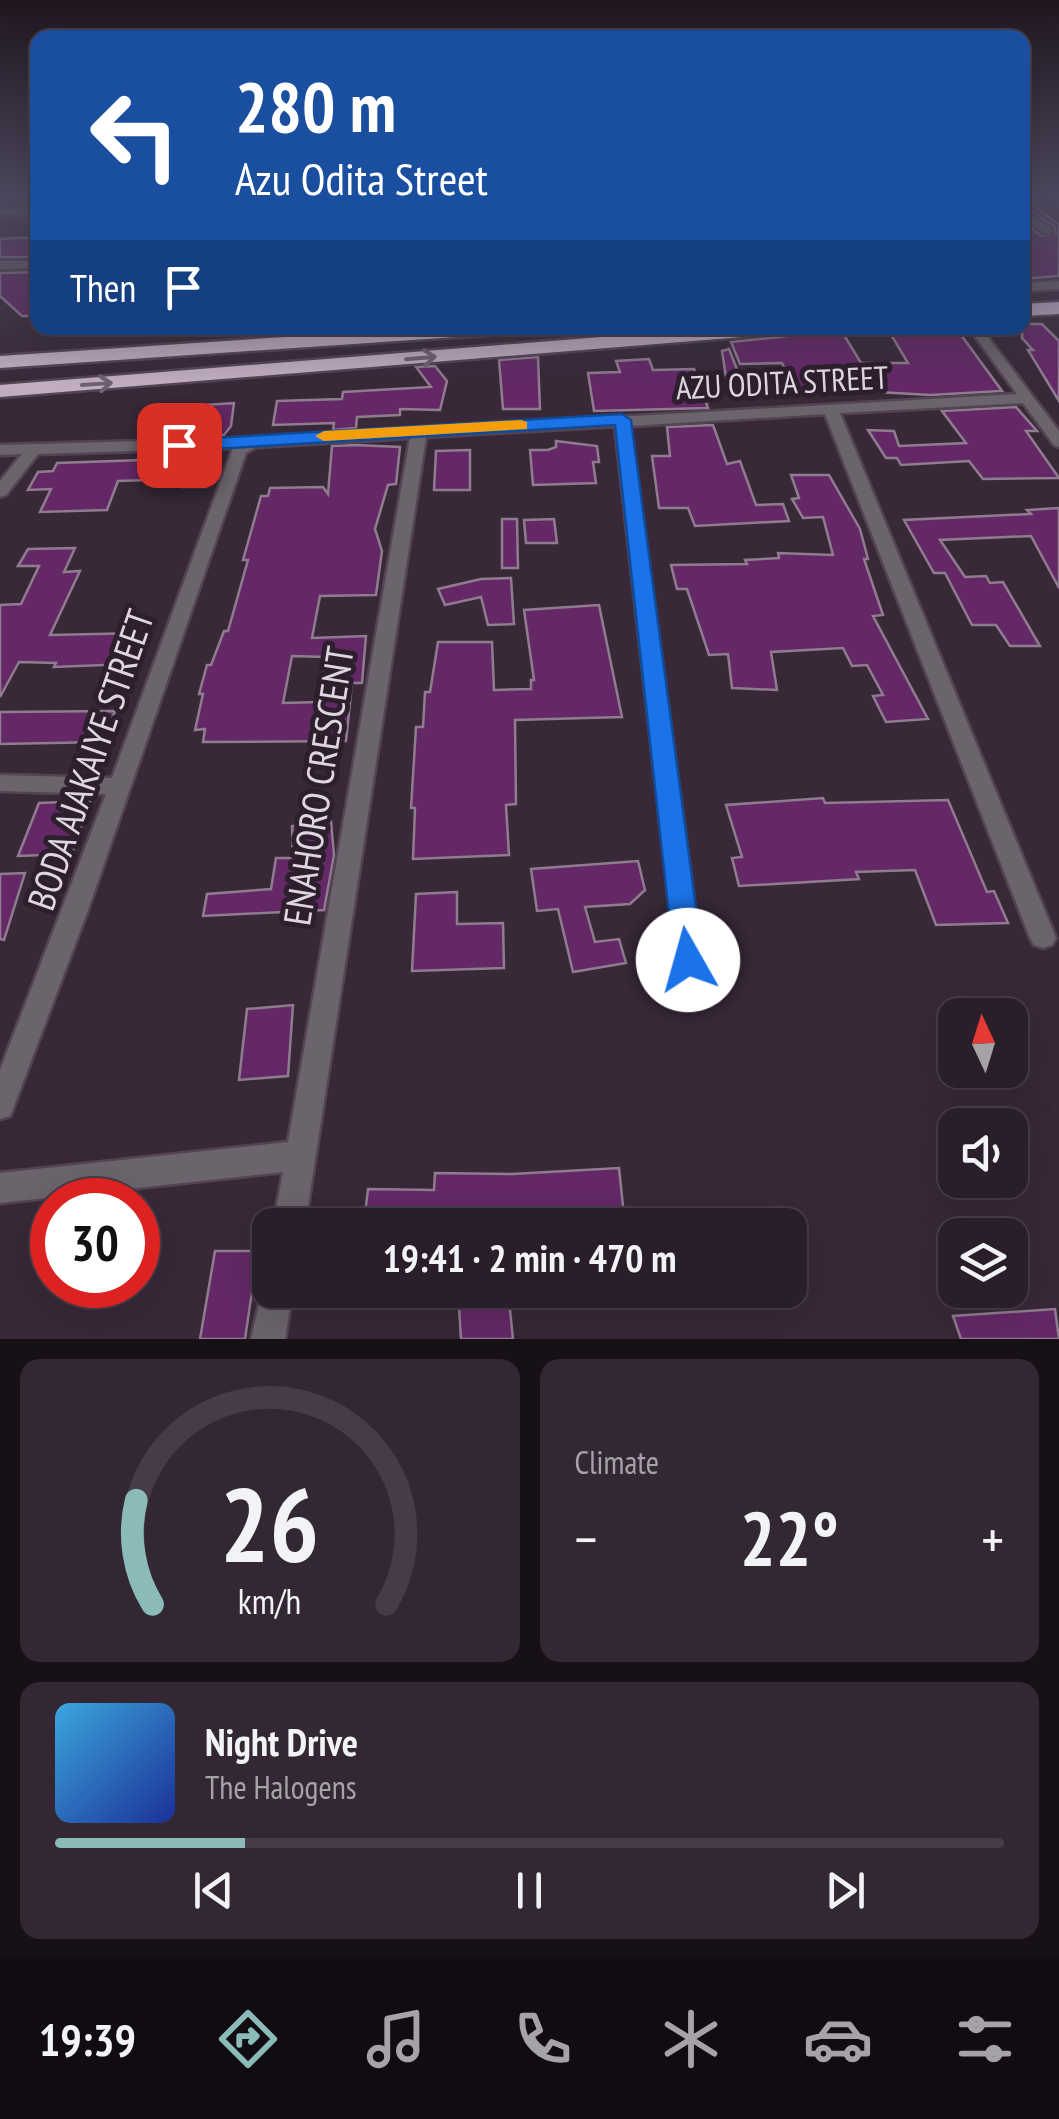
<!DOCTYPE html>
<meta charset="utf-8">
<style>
body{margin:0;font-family:"PT Sans Narrow",sans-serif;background:#322732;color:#f1f3f6;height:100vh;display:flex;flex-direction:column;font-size:38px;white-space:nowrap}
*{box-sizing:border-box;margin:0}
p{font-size:32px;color:#a5a2a8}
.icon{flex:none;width:55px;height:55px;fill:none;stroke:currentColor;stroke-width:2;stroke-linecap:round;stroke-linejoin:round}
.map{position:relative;height:1339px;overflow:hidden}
.details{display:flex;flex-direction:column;gap:20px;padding:20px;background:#171017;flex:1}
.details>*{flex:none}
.banner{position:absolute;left:30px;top:30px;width:1000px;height:305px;border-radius:20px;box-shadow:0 10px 40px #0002,0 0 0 2px #463c47;background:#1a4fa0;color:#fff;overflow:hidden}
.needle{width:65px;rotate:356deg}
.tools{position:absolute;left:938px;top:998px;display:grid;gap:20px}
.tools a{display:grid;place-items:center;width:90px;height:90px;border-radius:20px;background:#2a1e2a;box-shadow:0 10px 40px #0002,0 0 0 2px #463c47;font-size:50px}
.speed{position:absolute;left:30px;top:1178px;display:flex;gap:20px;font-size:50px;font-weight:700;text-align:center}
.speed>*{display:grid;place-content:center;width:130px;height:130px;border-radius:50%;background:#2a1e2a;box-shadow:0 10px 40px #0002,0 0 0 2px #463c47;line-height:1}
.speed .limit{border:15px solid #d22;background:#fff;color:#111}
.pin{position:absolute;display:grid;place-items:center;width:85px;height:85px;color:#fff;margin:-42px;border-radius:20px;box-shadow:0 5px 15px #0006}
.me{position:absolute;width:110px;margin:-55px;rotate:353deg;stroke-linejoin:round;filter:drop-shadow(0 0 8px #0008)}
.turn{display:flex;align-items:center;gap:35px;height:210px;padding:0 40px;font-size:45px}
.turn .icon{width:130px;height:130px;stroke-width:2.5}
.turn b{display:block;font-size:70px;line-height:85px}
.then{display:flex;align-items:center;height:95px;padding:0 40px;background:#0003;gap:20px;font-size:38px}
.big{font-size:75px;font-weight:600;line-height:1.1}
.details .card{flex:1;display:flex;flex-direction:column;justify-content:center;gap:15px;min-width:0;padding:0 35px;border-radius:20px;background:#322732}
.details .dial{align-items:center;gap:0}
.dial svg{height:260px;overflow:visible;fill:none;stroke:#463c47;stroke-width:7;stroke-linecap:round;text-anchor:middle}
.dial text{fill:#f1f3f6;stroke:none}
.song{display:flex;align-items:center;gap:30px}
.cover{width:120px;height:120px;border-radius:15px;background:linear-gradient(135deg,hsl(200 70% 55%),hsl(230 70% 35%))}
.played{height:10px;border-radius:5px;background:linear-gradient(90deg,#8bbbb9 20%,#463c47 20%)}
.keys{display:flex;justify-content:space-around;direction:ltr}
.heat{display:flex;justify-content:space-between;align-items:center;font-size:55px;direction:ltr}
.details .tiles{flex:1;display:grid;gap:20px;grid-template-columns:1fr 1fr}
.card:last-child{grid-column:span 2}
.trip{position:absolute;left:252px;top:1208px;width:555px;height:100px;border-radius:20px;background:#2a1e2a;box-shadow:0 10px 40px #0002,0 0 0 2px #463c47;font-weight:600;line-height:100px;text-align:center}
.tabs{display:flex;height:160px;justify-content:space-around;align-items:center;background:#110c11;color:#a5a2a8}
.tabs .icon{width:70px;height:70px}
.tabs .active{color:#8bbbb9}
.tabs b{font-size:45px;color:#f1f3f6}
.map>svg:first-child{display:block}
</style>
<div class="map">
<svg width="1059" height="1339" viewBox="0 0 1059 1339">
<rect width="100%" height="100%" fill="#382838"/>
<g fill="#642867" stroke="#8f7c8f" stroke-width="2.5" fill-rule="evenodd">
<polygon points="1022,198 1059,224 1059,276 1022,279 1022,222 1042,236 1056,233 1054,226 1022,206"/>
<polygon points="38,237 38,257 0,257 0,239"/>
<polygon points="38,272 38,316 22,316 0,296 0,273"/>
<polygon points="1022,324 1042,324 1059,341 1059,401 1028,350 1033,350 1022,338"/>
<polygon points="887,328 956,328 1002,391 930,395 878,392 875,387 826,387 828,392 796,393 782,363 740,364 731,342 841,330 861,363 908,363"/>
<polygon points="729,349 748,397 729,397 722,351"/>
<polygon points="538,357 540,409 503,409 499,360"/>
<polygon points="649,359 653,370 694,369 708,408 594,411 588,373 620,372 616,361"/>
<polygon points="435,366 447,381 440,410 400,409 400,415 357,417 356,428 333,430 334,423 273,425 277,401 342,399 343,392 431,387 416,367"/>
<polygon points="234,403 231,426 224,435 150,437 158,408"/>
<polygon points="1016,407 1037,431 1026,431 1059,478 983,479 969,461 901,465 897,458 886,458 868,430 894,431 899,446 966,443 942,411"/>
<polygon points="713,425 727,464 740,461 756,505 783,504 789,521 695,526 688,508 659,508 652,456 670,456 667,427"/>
<polygon points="556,441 597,446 599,462 593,462 596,483 533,485 530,450 548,450 556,447"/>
<path d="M 355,445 L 400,447 L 396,484 L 388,485 L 375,529 L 382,551 L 376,595 L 320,596 L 312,638 L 366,636 L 362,683 L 352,683 L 346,741 L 203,742 L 205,729 L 195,730 L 203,694 L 199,694 L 207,665 L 211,665 L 224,631 L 228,631 L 248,560 L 243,560 L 261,496 L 268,496 L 270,488 L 323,487 L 328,494 L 332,446 ZM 292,656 L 326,657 L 320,702 L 283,703 Z"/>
<polygon points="470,450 470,490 434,490 436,451"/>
<polygon points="218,452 206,487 183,487 185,479 118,481 107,510 40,512 51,489 28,490 38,472 53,471 57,463 143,460 145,454"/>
<polygon points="791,475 829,475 860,529 868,559 864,559 883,615 873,616 928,719 886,722 873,696 883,695 867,665 852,666 843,648 771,652 777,690 732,688 728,654 709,655 687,589 677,589 671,565 747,564 745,560 779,558 778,553 833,555 823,517 803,518 792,499 799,498"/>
<polygon points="1059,508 1059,588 1031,536 940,540 965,577 986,576 990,583 1003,582 1040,646 1010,646 996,625 972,625 945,573 934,573 904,520 1031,514 1027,510"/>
<polygon points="502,519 517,519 518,568 502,568"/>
<polygon points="554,519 557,543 526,543 524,520"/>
<polygon points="75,548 64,572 80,571 50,635 140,633 130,664 54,667 56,663 19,662 0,697 0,605 21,604 39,566 18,566 28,549"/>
<polygon points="511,578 514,624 488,625 481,597 445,605 438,589 481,579"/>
<polygon points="599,605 622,717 515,720 516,804 506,805 509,855 413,859 415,808 411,808 416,727 423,727 425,692 430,692 438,642 492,642 494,690 531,689 531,680 534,680 524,610"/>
<polygon points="115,711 103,742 0,744 0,712"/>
<polygon points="823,798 825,803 948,800 987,892 994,891 1008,923 936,925 915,870 856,872 859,879 739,886 732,858 742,857 726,805"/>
<polygon points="90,801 72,854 18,856 39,803"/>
<polygon points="331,821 334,855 324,910 203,916 207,894 271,889 276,858 293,858 292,826"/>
<polygon points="638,861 645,890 630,904 585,907 595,942 619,939 626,963 573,972 558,909 537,911 531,869"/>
<polygon points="25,873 4,940 0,939 0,874"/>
<polygon points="457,892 457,924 503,923 504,968 412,971 416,894"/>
<polygon points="293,1005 288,1076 239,1080 247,1009"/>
<polygon points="619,1168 625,1225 393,1225 394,1215 365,1214 368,1189 434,1190 435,1173 512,1174"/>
<polygon points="215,1251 258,1251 245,1339 200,1339"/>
<polygon points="458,1290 508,1290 513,1339 461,1339"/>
<polygon points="1055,1309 1059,1339 961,1339 953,1316"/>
</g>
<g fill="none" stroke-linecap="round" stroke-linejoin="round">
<g stroke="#534453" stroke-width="5">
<g id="minor">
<rect x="0" y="209" width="38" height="6"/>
<polygon points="1022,209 1052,229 1052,233 1044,233 1022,217"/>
<polygon points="0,261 38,261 38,268 0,269"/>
<polygon points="1059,281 1059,289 1022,291 1022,283"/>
<polygon points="969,328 981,328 1059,431 1059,447 1054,445 1023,403 840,413 1056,938 1052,945 1043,948 1034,945 1030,938 825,414 630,426 702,960 698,968 689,971 680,968 676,960 615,426 426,437 305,1225 273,1225 283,1172 0,1203 0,1173 288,1142 410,438 256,447 246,453 88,910 14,1106 10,1116 0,1119 0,1070 106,794 0,791 0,775 112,778 233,448 38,454 6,495 0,497 0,481 22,454 0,455 0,445 252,438 1017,394"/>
<polygon points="270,1277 270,1290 293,1290 285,1339 251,1339 265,1278"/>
</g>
</g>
<g stroke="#534453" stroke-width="5">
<g id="highway">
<polygon points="1059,302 1059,314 1022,316 1022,304"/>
<polygon points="421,328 510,328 500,334 0,368 0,356"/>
<polygon points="713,328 790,328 780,334 0,397 0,385"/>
</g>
</g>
<use href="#minor" fill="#6c646c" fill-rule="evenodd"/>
<use href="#highway" fill="#c1adc1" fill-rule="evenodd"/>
</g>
<defs><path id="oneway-shaft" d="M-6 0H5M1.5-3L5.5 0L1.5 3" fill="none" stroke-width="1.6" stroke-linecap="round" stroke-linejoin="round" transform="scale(2.5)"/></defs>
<g stroke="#705f70">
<use href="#oneway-shaft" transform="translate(421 358) rotate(-5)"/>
<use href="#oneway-shaft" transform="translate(97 384) rotate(-4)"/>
</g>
<linearGradient id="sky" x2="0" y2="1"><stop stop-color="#1f161f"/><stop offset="0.51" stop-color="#4d485e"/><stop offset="1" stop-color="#4d485e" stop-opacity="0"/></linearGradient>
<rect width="1059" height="384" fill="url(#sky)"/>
<polygon fill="#1a73e8" stroke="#114b97" stroke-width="2.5" points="622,414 631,420 703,960 699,968 688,972 678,968 674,960 615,425 179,451 170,445 179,440"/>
<polygon fill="#f59e0b" points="521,420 527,422 527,429 324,441 315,436 324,431"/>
<g text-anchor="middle" stroke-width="10" stroke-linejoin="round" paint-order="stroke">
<g font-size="32" fill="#e0d6e0" stroke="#2e1f2e">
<text transform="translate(782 383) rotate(-3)" y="11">AZU ODITA STREET</text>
</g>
<g font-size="38" fill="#e0d6e0" stroke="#2e1f2e">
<text transform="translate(91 760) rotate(-71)" y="13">BODA AJAKAIYE STREET</text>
<text transform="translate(319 786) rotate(-81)" y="13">ENAHORO CRESCENT</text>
</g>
</g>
</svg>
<div class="tools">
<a><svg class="needle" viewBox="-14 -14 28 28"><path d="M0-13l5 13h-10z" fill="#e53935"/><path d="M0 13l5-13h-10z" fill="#a5a2a8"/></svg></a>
<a><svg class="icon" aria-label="sound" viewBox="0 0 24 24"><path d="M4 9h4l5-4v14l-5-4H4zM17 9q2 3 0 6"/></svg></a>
<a><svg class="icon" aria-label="layers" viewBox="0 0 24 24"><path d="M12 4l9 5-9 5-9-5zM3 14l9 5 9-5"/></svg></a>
</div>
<div class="speed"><div class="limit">30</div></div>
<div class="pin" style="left:179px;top:445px;background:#d93025"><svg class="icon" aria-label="arrive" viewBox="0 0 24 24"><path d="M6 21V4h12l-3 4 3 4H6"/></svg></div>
<svg class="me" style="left:688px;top:960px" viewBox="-20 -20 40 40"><circle r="19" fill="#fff"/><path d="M0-13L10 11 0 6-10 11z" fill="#1a73e8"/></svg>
<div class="trip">19:41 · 2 min · 470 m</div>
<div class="banner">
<div class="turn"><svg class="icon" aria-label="left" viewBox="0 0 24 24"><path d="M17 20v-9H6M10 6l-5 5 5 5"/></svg><div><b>280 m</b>Azu Odita Street</div></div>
<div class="then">Then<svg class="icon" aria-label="arrive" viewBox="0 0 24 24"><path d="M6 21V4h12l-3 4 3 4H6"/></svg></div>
</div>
</div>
<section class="details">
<div class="tiles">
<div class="card dial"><svg viewBox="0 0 100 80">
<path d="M14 69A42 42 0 1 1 86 69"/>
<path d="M14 69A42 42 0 0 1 9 37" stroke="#8bbbb9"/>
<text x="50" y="56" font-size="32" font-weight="700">26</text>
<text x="50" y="72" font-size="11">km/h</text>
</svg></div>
<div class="card"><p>Climate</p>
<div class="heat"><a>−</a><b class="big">22°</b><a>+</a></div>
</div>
<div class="card">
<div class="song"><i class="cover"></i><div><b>Night Drive</b><p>The Halogens</p></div></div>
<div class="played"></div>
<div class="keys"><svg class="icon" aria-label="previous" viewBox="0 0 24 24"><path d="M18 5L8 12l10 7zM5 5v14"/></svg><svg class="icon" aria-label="pause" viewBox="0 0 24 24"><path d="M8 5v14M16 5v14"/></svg><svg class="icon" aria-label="next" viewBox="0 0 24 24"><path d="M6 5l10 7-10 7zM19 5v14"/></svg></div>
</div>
</div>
</section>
<nav class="tabs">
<b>19:39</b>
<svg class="icon active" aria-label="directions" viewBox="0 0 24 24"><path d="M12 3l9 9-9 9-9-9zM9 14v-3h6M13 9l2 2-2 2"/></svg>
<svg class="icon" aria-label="music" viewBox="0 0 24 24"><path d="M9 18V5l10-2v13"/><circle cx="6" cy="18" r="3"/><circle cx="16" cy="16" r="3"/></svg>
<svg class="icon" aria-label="phone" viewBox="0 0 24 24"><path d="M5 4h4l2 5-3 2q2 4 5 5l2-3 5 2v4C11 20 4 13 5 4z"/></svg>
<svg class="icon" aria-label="climate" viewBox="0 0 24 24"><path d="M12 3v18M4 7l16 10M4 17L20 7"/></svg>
<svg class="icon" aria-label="car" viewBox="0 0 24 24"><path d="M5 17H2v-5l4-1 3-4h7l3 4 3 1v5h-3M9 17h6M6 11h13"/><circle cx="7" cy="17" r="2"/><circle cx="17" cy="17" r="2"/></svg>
<svg class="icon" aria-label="filters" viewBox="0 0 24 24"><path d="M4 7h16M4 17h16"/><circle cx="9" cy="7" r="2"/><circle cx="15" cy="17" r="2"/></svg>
</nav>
